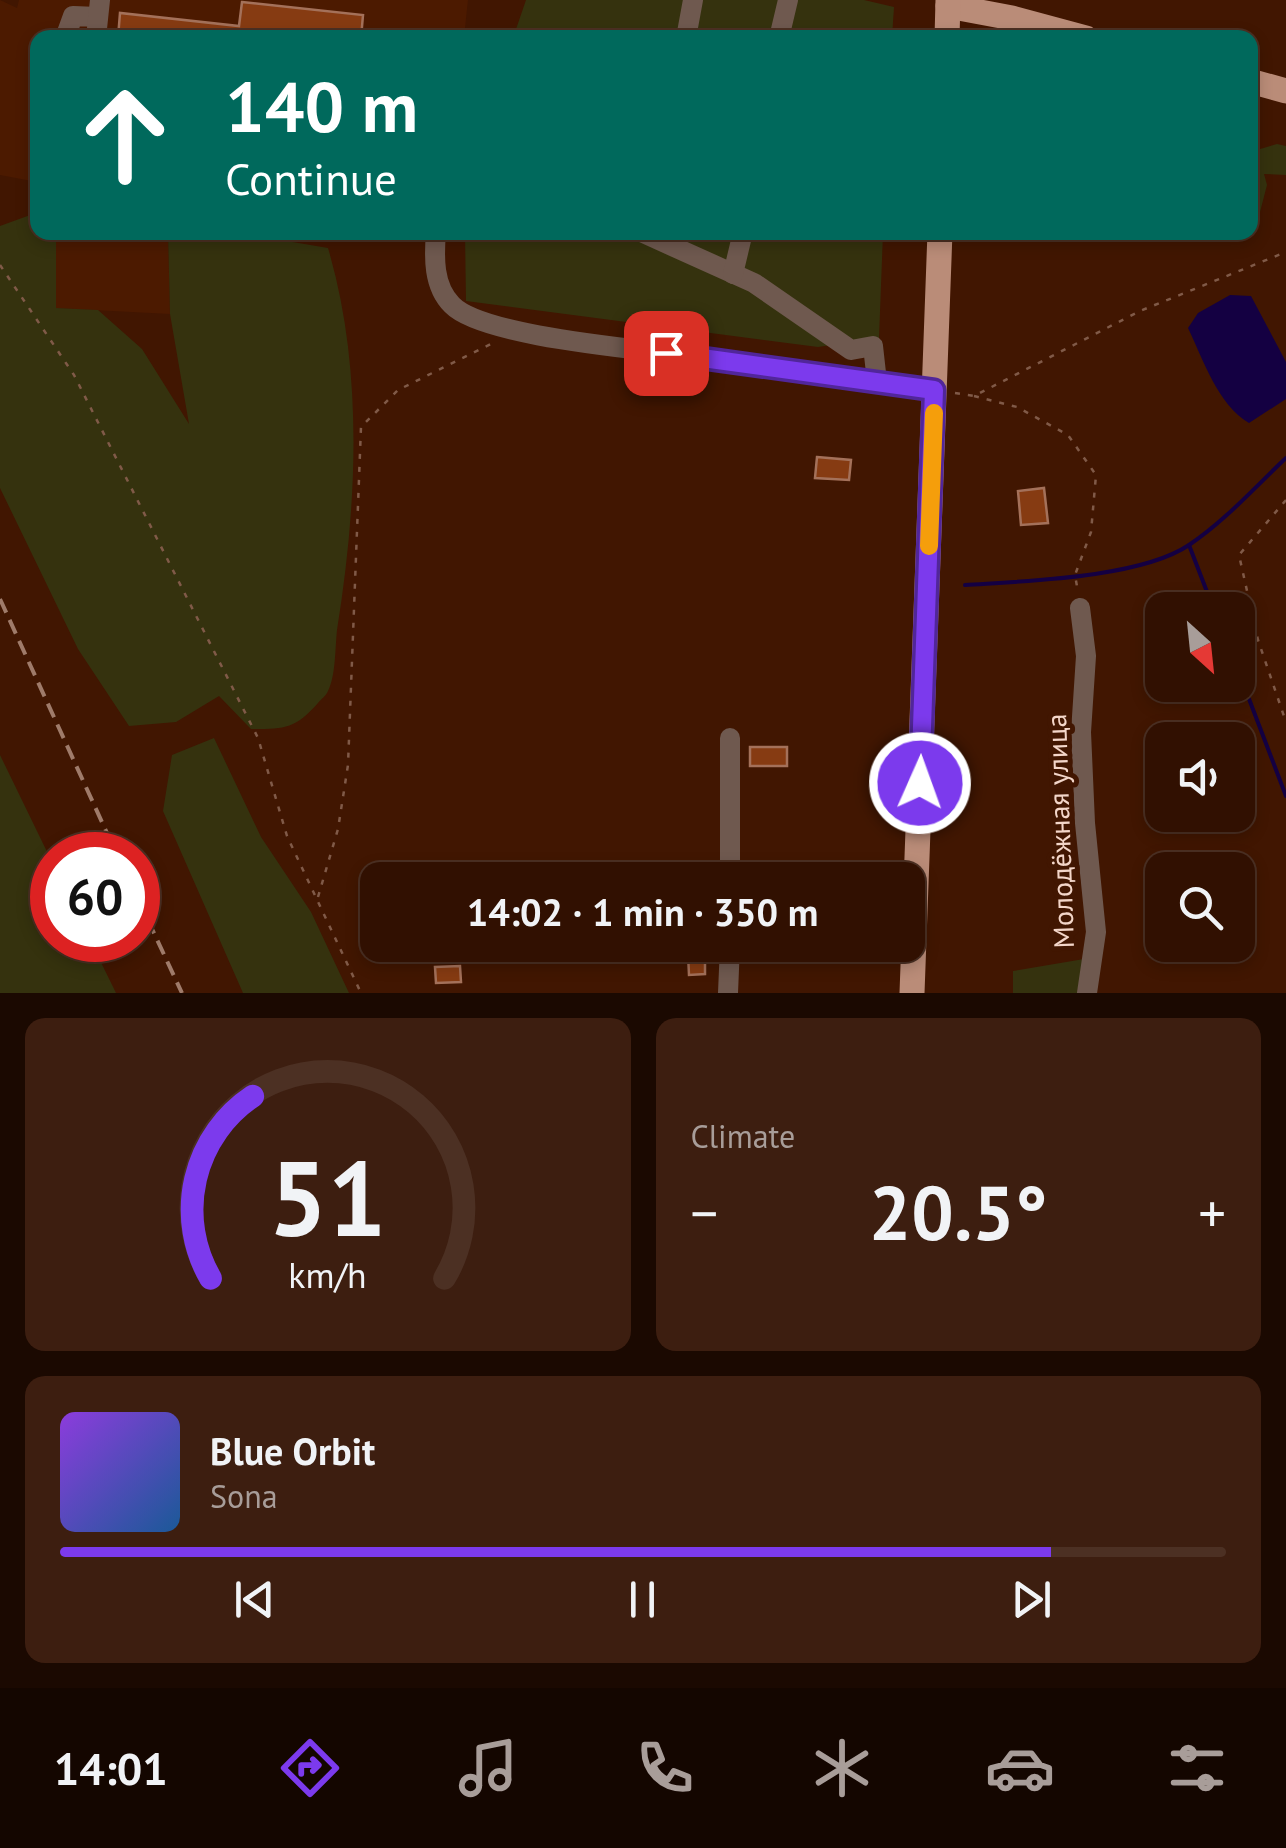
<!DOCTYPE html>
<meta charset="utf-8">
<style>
body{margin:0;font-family:"PT Sans",sans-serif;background:#3d1e10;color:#f1f3f6;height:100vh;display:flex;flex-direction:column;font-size:38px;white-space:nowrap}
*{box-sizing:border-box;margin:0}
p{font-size:32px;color:#a89d99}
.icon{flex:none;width:55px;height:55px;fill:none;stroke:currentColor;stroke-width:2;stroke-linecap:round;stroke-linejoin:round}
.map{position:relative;height:993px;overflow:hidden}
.panel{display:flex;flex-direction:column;gap:25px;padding:25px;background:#1b0901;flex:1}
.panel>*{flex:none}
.guide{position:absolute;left:30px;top:30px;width:1228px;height:210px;border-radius:20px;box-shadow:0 5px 15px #0003,0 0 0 2px #4c3023;background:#00695c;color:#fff;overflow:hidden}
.needle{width:65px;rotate:153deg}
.controls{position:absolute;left:1145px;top:592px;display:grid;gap:20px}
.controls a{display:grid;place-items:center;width:110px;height:110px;border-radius:20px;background:#311001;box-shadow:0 5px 15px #0003,0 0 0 2px #4c3023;font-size:50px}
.speed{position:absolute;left:30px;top:832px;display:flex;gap:20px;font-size:50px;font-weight:700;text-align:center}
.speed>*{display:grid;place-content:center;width:130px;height:130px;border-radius:50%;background:#311001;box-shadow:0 5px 15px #0003,0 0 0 2px #4c3023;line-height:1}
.speed .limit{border:15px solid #d22;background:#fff;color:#111}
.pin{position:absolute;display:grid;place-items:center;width:85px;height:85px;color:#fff;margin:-42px;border-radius:20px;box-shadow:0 5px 15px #0006}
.me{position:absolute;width:110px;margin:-55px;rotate:2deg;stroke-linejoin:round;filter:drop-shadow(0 0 8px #0008)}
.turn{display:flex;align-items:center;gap:35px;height:210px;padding:0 30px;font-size:45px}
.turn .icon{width:130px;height:130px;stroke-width:2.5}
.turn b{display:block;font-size:70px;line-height:85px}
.big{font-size:75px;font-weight:600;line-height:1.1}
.panel .widget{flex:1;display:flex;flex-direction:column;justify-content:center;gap:15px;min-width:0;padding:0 35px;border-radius:20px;background:#3d1e10}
.panel .dial{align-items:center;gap:0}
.dial svg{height:260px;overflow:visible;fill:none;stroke:#4c3023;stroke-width:7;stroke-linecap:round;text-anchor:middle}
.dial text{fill:#f1f3f6;stroke:none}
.song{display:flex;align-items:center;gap:30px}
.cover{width:120px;height:120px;border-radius:15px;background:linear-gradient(135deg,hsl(270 70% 55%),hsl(210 70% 35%))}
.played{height:10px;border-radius:5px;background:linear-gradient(90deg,#7c3aed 85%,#4c3023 85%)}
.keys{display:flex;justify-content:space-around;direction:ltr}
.heat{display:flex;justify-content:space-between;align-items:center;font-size:55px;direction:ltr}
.panel .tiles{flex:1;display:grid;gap:25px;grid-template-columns:1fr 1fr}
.widget:last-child{grid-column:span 2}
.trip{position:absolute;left:360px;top:862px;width:565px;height:100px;border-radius:20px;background:#311001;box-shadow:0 5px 15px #0003,0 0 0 2px #4c3023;font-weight:600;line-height:100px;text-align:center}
.menu{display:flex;height:160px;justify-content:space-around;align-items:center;background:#140600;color:#a89d99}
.menu .icon{width:70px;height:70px}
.menu .current{color:#7c3aed}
.menu b{font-size:45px;color:#f1f3f6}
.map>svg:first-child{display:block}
</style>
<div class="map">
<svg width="1286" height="993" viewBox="0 0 1286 993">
<rect width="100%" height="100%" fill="#411601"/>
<g fill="#4c1a00">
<polygon points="0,0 17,8 19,0 468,0 464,37 38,38 37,182 0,175"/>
<polygon points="56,233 168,233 170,314 55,308"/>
</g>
<g fill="#35320e">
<polygon points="526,0 864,0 894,7 892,37 513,38"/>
<polygon points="1277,144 1286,146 1286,175 1264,174 1267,185 1260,212 1250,215 1250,152"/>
<path d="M 33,214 L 37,219 L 38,232 L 51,233 L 56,238 L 56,308 L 98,310 L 142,349 L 189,424 L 170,314 L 168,233 L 240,233 L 328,248 C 364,370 357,506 337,630 C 335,648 336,675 328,691 C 326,696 321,699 318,703 C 295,729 285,729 251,729 L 219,696 L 176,722 L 129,726 L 78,649 L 0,488 L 0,226 Z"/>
<polygon points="465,233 883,233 879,338 818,347 466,301"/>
<polygon points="214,738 261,837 311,912 349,993 243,993 163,811 172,755"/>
<polygon points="0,755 52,862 52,940 90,940 116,993 0,993"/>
<polygon points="1084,959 1077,993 1013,993 1013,971"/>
</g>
<path fill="#140042" d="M 1230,295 L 1251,296 L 1286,362 L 1286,399 L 1249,423 C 1218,405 1203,359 1188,328 L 1198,313 Z"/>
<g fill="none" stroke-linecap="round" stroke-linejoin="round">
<g stroke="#140042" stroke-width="4">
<polyline points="1189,545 1214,610"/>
<path d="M 965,585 C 1025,581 1140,578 1189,545 C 1225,521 1255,487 1286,458"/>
<polyline points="1238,670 1286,796"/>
</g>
</g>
<g fill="#863b12" stroke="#a4715a" stroke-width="2.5">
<polygon points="242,2 363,15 361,38 118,38 120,13 239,26"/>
<polygon points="817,457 851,460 849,480 815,478"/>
<polygon points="1044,488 1048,523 1021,525 1018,491"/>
<rect x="750" y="747" width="37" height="19"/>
<polygon points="705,953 705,974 689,975 688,954"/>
<polygon points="460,966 461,982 436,983 435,967"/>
</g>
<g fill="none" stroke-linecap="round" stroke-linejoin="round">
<g stroke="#805a48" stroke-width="2.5" stroke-dasharray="5 8" stroke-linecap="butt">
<polyline points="0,265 74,375 258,738 287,836 361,993"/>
<polyline points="955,393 974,396 1140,311 1286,252"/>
<polyline points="974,396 1017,407 1068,435 1096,475 1091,532 1075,575 1078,592"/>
<polyline points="1286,500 1239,555 1258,640 1286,722"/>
<polyline points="318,897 338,829 348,765 361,427 398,390 493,343"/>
</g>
<g stroke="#6f594f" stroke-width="20">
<polyline points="65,38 73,16 98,17"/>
<polyline points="96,38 100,0"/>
<polyline points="686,38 693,0"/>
<polyline points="779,38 788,0"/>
<path d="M 436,232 C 434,257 433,286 452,305 C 483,337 642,349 691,356 C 772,367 853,379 935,390"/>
<polyline points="641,232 754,283 851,350 873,346 877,382"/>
<polyline points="733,274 743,232"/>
<polyline points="1080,608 1086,656 1081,732 1085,823 1096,932 1087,993"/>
<polyline points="730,880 730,738"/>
<polyline points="408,949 598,945"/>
<polyline points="728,993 730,945"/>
</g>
<g stroke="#ba8c78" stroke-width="25">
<polyline points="948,6 1012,18 1086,38"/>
<polyline points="947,38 948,0"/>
<polyline points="1250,81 1286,91"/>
<polyline points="912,993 940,232"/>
</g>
<g stroke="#9f7b6a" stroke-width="4" stroke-dasharray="15 8" stroke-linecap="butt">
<polyline points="0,599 117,855"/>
<polyline points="138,899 182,993"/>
</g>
</g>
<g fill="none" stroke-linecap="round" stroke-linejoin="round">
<g stroke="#51269a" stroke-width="25">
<polyline id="route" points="666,353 934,390 920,783"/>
</g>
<use href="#route" stroke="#7c3aed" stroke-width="18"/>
<polyline stroke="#f59e0b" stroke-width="18" points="929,546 934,413"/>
</g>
<g text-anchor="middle" stroke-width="10" stroke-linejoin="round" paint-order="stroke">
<g font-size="28" fill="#f3d6c9" stroke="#411601">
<text transform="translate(1060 831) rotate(-92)" y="10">Молодёжная улица</text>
</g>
</g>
</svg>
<div class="controls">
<a><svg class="needle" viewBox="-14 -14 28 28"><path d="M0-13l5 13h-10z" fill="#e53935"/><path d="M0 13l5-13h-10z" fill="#a89d99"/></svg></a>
<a><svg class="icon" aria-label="sound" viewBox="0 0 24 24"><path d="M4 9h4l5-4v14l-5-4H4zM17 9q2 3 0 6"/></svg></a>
<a><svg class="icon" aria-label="search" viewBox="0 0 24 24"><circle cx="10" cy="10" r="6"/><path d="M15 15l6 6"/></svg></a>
</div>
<div class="speed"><div class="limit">60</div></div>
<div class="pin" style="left:666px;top:353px;background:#d93025"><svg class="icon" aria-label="arrive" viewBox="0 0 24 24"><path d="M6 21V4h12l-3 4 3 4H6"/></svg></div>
<svg class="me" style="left:920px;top:783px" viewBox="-20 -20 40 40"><circle r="17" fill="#7c3aed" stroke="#fff" stroke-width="3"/><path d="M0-11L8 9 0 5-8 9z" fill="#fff"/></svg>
<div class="trip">14:02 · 1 min · 350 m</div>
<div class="guide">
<div class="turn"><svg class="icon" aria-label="ahead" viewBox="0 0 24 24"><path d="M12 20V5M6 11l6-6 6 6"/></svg><div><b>140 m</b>Continue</div></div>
</div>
</div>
<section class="panel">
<div class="tiles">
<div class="widget dial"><svg viewBox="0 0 100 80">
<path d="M14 69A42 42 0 1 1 86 69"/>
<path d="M14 69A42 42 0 0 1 27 13" stroke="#7c3aed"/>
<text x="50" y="56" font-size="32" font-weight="700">51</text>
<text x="50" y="72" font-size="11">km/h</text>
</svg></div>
<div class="widget"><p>Climate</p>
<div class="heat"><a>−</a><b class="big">20.5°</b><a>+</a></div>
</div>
<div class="widget">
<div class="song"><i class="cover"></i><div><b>Blue Orbit</b><p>Sona</p></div></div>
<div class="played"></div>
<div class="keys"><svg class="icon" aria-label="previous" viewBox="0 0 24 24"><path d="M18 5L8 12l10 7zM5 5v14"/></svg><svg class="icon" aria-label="pause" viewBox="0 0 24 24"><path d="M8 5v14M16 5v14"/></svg><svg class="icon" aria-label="next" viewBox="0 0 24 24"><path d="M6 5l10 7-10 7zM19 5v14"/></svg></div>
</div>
</div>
</section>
<nav class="menu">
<b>14:01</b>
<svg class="icon current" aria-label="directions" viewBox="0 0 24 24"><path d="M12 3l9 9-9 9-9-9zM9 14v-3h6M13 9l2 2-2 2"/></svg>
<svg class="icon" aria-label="music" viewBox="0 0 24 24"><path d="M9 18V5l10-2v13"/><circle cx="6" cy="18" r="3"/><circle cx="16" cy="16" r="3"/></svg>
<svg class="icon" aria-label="phone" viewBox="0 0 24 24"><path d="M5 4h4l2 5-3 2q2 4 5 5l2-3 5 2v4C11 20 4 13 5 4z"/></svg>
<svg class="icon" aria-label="climate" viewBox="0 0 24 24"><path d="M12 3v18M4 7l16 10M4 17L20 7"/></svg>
<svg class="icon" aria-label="car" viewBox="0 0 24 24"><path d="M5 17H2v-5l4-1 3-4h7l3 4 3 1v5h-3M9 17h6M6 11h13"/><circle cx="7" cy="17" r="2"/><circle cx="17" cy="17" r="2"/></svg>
<svg class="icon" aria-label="filters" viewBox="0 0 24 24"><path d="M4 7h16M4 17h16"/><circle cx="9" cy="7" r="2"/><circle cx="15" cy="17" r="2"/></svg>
</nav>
